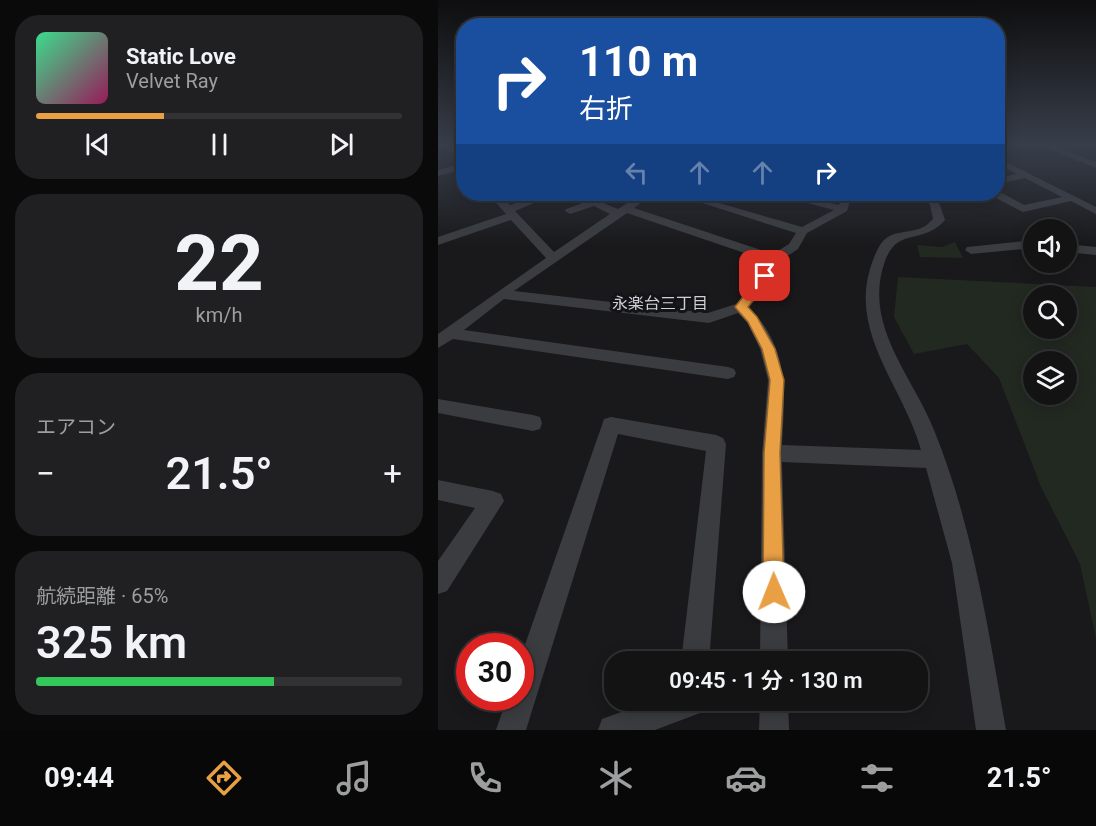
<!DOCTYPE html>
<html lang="ja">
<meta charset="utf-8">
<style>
body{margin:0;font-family:Roboto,"Noto Sans JP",sans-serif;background:#202022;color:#f1f3f6;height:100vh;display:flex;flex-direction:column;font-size:22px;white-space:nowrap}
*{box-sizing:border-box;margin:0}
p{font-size:20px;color:#9d9ea0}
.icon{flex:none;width:33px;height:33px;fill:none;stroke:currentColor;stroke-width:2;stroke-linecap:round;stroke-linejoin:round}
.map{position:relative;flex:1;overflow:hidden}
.side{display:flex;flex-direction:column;gap:15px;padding:15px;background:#0a0a0b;width:438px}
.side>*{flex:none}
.guide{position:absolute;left:18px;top:18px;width:549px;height:183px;border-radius:24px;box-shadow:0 3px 15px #0003,0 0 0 2px #323234;background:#1a4fa0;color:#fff;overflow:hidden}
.buttons{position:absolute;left:585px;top:219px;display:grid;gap:12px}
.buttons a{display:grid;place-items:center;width:54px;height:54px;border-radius:50%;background:#131314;box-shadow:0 3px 15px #0003,0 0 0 2px #323234;font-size:30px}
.speed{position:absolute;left:18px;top:633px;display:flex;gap:12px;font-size:30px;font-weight:700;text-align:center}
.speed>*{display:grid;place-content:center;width:78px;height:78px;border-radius:50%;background:#131314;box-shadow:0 3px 15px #0003,0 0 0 2px #323234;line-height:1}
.speed .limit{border:9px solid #d22;background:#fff;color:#111}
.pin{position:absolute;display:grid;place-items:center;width:51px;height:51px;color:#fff;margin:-26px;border-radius:12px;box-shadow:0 3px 9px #0006}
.me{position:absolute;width:66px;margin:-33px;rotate:359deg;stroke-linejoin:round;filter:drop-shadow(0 0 4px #0008)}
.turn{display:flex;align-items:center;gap:21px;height:126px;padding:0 24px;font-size:27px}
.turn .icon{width:78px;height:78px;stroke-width:2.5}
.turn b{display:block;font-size:42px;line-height:51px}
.lanes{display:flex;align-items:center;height:57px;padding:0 24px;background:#0003;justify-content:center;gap:30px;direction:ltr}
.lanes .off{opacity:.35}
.big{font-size:45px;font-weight:600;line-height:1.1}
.side .card{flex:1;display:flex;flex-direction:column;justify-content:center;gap:9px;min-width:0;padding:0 21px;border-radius:24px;background:#202022}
.side .dial{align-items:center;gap:0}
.dial b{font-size:78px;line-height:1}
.song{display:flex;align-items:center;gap:18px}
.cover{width:72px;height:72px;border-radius:9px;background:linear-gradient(135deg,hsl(150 70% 55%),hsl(330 70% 35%))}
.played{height:6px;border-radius:3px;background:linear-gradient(90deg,#e9a044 35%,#323234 35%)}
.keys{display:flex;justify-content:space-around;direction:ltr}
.heat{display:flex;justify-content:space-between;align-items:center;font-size:33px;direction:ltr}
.charge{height:9px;border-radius:4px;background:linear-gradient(90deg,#34c759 65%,#323234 0)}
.trip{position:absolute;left:166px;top:651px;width:324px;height:60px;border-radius:24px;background:#131314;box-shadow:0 3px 15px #0003,0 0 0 2px #323234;font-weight:600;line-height:60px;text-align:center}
.dock{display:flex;height:96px;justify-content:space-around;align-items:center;background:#080808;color:#9d9ea0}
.dock .icon{width:42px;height:42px}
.dock .selected{color:#e9a044}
.dock b{font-size:27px;color:#f1f3f6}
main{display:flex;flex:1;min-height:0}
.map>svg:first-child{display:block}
</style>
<main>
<section class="side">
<div class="card">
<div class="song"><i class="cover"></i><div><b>Static Love</b><p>Velvet Ray</p></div></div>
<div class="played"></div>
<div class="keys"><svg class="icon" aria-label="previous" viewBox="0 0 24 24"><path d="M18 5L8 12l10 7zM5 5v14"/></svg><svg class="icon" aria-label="pause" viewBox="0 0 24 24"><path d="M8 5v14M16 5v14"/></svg><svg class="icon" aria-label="next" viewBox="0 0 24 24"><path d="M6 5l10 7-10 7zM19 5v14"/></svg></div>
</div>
<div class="card dial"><b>22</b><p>km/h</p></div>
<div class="card"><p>エアコン</p>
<div class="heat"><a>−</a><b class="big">21.5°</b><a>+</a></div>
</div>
<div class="card"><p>航続距離 · 65%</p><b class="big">325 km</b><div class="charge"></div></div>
</section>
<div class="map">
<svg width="658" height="730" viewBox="0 0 658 730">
<rect width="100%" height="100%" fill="#19191b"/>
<g fill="#212921" fill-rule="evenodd">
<polygon points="517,242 525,258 482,257 479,245 504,247"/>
<path d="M 460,277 L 658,287 L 658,638 L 642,564 L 603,487 L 561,378 L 529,344 L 476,354 L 456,317 ZM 596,296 L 628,296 L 628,328 L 596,328 ZM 596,362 L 628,362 L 628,394 L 596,394 Z"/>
</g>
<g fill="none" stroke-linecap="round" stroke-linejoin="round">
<g fill="#3a3c40" fill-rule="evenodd">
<polygon points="5,144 14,144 26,154 26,162"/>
<polygon points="560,144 577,144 560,149"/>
<polygon points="600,144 611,144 658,162 658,168"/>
<polygon points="560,158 658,207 658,214 633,201 585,212 554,196 553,194 562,192 586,205 624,197 587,178 560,184 560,178 579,174 560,164"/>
<polygon points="26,163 26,169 0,176 0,170"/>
<path d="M 50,194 L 60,194 L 72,205 L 104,194 L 117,194 L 77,211 L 116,252 L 172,214 L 156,206 L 132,214 L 127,211 L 128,209 L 156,199 L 180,209 L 203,194 L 214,194 L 196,208 L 335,254 L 351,244 L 358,233 L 236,194 L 250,194 L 364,227 L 396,210 L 343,196 L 342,194 L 357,194 L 401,205 L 404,194 L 414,194 L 409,211 L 369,233 L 360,249 L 342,261 L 322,295 L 311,307 C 352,350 347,391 344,445 L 483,450 C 467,390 412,335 432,269 C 435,260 439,247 446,240 C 456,231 468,233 480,229 C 486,228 491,223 495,219 L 492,205 L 483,194 L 493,194 L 502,205 L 507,220 C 484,246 460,226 447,261 C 424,325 475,376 496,430 C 535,526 550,629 568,730 L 538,730 L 514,563 L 488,468 L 344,462 L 350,662 L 322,662 L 324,453 L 330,380 L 322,349 L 309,322 L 300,313 L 271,323 L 66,299 L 26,330 L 290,367 L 296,369 L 298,373 L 296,377 L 290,379 L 15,339 L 0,348 L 0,334 L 108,258 L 73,220 L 0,245 L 0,237 L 68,214 ZM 189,213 L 330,261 L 312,289 L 298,304 L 270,313 L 76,291 Z"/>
<polygon points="596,240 596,248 533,254 527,250 529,247"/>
<polygon points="628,244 658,247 658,255 628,252"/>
<polygon points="0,399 95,415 102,417 104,423 102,429 95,431 0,413"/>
<polygon points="173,417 278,435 285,438 288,444 271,662 243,662 268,451 180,434 88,730 58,730 69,698 82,698 82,659 164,425 166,419"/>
<polygon points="0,480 55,491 63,494 66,501 9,591 0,594 0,561 37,508 0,500"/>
<polygon points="217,700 274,700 270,710 217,730 160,730 164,719"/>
<polygon points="322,700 350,700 351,730 321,730"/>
</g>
</g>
<linearGradient id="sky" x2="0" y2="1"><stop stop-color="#0e0e0f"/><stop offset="0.59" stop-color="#383e4a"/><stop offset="1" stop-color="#383e4a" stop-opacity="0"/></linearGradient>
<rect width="658" height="246" fill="url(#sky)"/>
<polygon fill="#e9a044" stroke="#97682c" stroke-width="1.5" points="323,274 333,276 310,307 319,317 337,349 346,380 342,453 346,592 343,599 336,602 328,599 325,592 326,453 332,380 324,349 310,322 297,307"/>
<g text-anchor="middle" stroke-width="6" stroke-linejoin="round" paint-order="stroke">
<g font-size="16" fill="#cdd0d6" stroke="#141416">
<text x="222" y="309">永楽台三丁目</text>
</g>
</g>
</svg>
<div class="buttons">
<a><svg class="icon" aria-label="sound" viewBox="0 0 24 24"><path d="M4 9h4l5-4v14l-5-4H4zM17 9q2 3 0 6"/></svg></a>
<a><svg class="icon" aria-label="search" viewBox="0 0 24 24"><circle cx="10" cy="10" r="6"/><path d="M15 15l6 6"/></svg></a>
<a><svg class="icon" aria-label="layers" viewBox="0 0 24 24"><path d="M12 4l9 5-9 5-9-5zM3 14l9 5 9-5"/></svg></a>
</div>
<div class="speed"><div class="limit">30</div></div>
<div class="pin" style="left:327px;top:276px;background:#d93025"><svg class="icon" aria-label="arrive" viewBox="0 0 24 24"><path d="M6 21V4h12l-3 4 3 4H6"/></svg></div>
<svg class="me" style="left:336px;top:592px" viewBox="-20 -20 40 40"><circle r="19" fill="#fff"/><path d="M0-13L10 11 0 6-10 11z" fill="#e9a044"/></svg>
<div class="trip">09:45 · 1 分 · 130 m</div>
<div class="guide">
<div class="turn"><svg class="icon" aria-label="right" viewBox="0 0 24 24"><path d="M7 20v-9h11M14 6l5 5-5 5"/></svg><div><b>110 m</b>右折</div></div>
<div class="lanes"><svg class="icon off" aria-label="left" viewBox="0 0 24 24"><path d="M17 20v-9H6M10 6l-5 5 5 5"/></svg><svg class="icon off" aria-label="ahead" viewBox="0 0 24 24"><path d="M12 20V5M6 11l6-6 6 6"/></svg><svg class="icon off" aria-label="ahead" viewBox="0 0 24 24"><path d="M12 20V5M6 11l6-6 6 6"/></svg><svg class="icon" aria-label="right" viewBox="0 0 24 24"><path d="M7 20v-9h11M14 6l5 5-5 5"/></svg></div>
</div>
</div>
</main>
<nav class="dock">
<b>09:44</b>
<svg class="icon selected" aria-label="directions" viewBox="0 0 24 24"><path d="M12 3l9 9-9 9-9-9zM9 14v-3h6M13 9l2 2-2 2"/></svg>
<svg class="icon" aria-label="music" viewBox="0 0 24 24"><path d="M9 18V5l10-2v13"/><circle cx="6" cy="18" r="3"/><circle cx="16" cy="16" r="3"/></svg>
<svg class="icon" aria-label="phone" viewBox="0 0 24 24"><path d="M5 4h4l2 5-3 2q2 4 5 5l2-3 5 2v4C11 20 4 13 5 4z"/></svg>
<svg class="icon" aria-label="climate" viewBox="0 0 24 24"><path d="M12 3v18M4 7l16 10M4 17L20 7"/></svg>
<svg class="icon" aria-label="car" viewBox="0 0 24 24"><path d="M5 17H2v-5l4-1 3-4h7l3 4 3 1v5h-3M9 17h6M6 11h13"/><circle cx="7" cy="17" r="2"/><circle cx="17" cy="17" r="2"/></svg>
<svg class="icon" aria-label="filters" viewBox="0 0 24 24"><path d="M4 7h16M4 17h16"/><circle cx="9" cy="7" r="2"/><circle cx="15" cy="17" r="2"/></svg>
<b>21.5°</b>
</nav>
